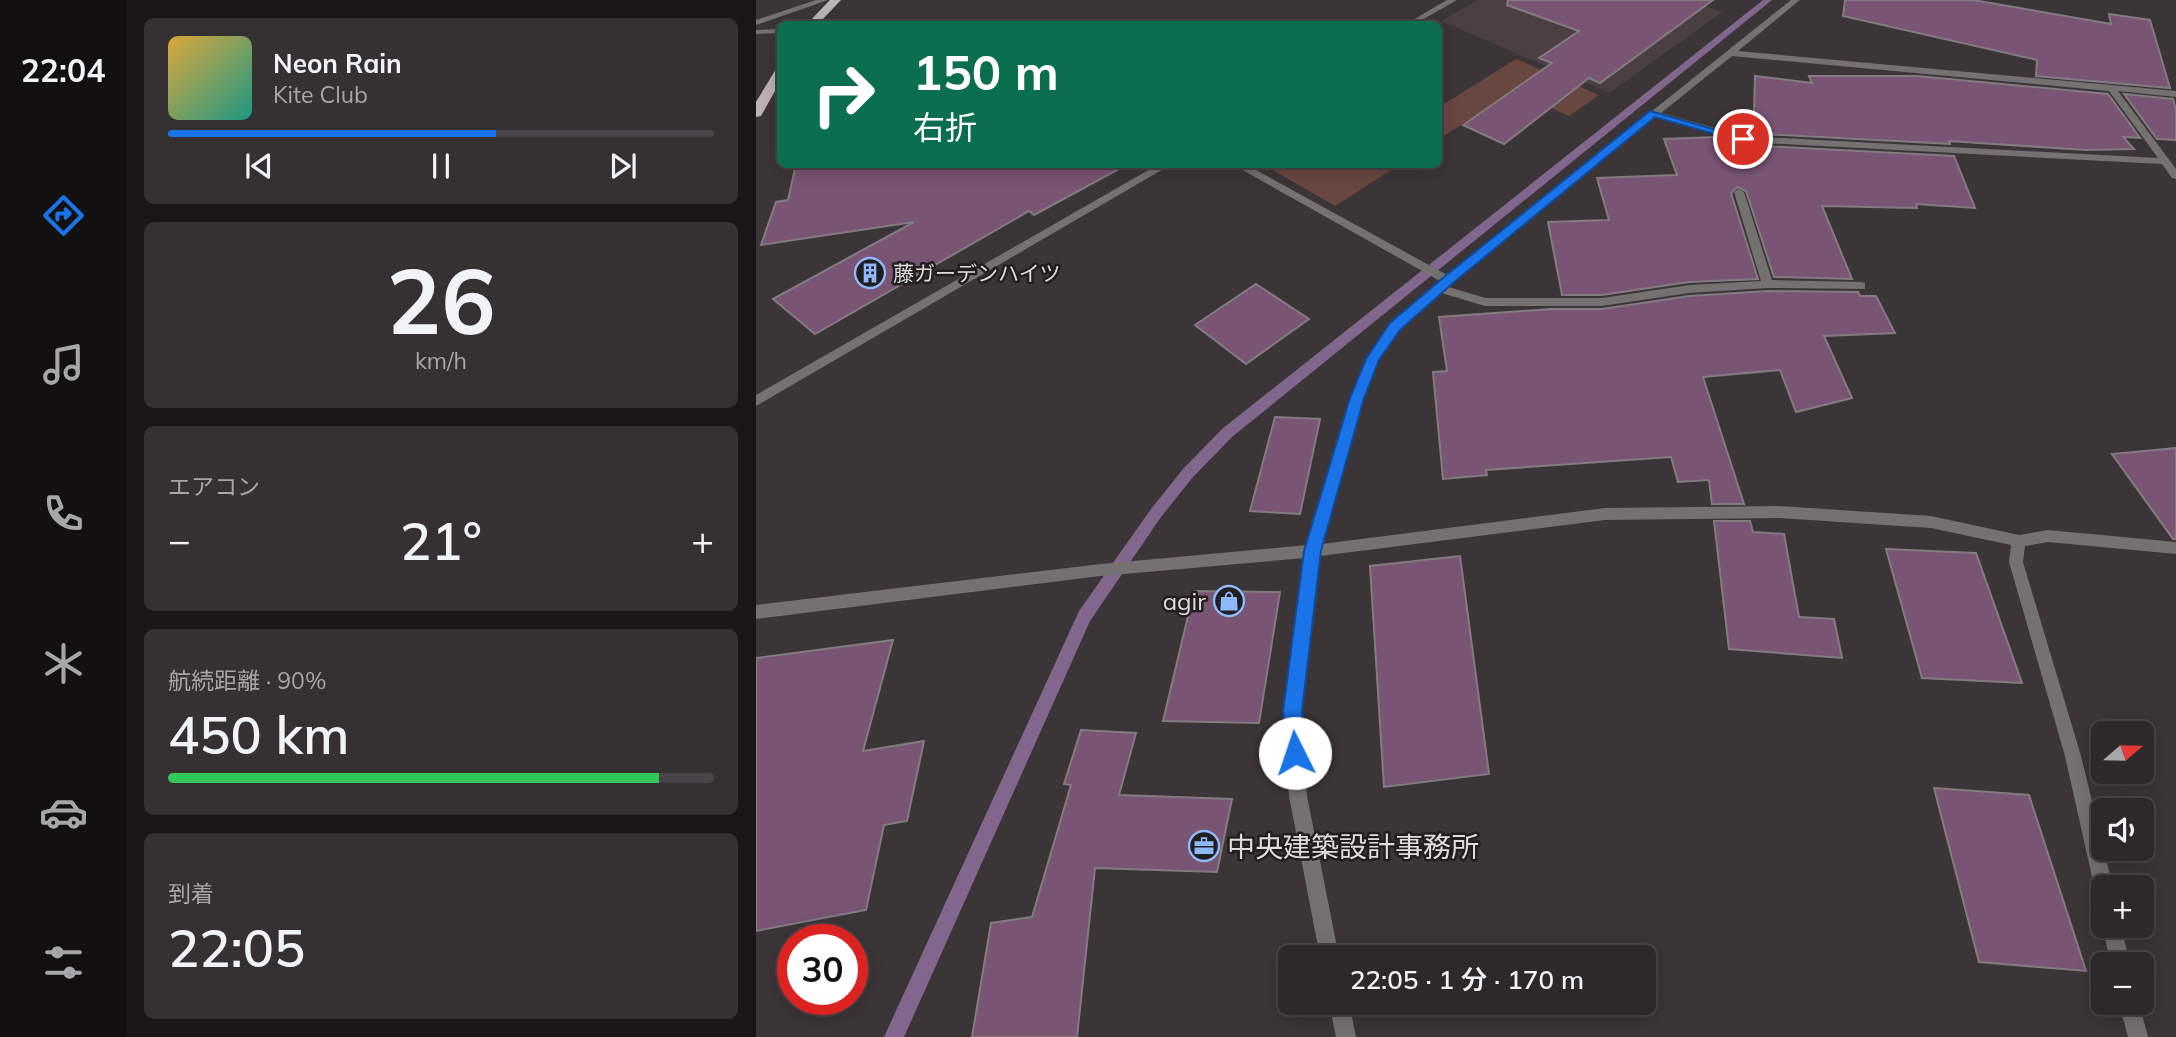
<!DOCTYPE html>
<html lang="ja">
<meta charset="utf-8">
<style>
:root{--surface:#2d282a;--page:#353032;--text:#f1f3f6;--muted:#a7a6a8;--line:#484447;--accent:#1a73e8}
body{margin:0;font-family:Mulish,"Noto Sans JP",sans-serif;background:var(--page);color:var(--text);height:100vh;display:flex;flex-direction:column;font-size:26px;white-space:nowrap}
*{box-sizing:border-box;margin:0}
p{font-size:23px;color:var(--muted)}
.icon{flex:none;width:38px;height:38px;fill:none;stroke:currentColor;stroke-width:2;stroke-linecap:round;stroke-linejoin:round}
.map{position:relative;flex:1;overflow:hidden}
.details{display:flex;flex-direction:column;gap:18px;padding:18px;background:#191617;width:630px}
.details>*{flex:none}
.top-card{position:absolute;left:21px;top:21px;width:665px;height:147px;border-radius:10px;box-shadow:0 4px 18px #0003,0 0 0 2px var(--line);background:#0b6e4f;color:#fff;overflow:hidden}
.needle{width:46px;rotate:70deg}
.controls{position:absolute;left:1335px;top:721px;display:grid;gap:14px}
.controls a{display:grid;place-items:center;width:63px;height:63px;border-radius:10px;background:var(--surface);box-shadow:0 4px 18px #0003,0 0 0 2px var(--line);font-size:35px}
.speed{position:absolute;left:21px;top:924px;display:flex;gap:14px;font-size:35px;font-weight:700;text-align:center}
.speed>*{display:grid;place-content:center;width:91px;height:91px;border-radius:50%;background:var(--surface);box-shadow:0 4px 18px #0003,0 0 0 2px var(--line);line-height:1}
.speed .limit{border:10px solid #d22;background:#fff;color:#111}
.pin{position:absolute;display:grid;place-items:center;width:60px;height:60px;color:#fff;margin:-30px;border:4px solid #fff;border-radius:50%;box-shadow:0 2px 7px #0007}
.me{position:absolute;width:77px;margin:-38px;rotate:356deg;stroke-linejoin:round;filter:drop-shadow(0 0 5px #0008)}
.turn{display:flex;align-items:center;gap:24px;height:147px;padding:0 21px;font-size:32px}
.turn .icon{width:91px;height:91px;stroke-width:2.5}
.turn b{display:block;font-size:49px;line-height:60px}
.big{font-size:52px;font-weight:600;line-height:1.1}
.details .widget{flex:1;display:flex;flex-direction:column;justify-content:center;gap:10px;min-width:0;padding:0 24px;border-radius:10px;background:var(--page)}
.details .dial{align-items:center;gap:0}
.dial b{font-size:91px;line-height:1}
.song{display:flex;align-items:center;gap:21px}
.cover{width:84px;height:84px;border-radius:10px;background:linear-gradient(135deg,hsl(40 70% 55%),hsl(170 70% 35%))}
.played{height:7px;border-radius:4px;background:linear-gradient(90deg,var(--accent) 60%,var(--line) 60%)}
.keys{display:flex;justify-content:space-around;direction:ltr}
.heat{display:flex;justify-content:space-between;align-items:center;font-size:38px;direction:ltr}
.charge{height:10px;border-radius:5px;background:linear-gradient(90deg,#34c759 90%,var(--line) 0)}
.trip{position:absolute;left:522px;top:945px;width:378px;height:70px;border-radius:10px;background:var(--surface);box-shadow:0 4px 18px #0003,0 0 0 2px var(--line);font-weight:600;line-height:70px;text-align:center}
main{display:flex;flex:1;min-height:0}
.dock{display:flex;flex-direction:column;width:126px;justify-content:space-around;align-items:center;background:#121011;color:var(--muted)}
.dock .icon{width:49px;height:49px}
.dock .selected{color:var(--accent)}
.dock b{font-size:32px;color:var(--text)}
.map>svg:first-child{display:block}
.built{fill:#4c3f44}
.green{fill:#694741}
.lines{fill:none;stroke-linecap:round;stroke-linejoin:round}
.stream{fill:#81668d;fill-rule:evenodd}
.building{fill:#7a5473;stroke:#827b80;stroke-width:2}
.service{fill:#747171;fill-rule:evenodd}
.minor{fill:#747171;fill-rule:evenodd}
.trunk{fill:#bcb4b4;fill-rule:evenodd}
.route{fill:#1a73e8;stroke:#114b97;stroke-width:2}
.labels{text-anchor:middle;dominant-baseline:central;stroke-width:5;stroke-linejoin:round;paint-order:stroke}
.far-poi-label{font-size:21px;fill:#dfdbdd;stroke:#211e1f;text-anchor:start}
.poi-label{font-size:24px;fill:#dfdbdd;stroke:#211e1f;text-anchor:end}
.near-poi-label{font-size:28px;fill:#dfdbdd;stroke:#211e1f;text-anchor:start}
</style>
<main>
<nav class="dock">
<b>22:04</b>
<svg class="icon selected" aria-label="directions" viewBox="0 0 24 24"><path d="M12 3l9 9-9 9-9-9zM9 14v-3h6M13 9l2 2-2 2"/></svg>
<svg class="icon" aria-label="music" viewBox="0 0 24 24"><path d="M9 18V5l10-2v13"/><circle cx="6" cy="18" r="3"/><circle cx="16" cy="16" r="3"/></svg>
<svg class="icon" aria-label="phone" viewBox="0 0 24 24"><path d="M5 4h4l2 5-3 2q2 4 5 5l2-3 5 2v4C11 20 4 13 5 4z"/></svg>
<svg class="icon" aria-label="climate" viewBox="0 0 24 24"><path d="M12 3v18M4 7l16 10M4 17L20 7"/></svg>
<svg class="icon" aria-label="car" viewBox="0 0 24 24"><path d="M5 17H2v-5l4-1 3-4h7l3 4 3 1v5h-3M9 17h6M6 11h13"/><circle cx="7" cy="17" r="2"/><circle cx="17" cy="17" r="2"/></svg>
<svg class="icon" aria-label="filters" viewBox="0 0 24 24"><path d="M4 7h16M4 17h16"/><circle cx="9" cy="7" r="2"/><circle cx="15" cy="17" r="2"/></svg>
</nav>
<section class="details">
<div class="widget">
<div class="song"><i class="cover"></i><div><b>Neon Rain</b><p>Kite Club</p></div></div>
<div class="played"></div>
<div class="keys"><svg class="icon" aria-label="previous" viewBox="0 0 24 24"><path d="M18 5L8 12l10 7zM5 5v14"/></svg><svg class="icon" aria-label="pause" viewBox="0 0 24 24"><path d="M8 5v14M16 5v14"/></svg><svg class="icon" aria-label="next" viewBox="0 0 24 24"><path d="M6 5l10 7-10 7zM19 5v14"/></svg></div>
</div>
<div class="widget dial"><b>26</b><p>km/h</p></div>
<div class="widget"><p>エアコン</p>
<div class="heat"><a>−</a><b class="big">21°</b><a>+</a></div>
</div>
<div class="widget"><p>航続距離 · 90%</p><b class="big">450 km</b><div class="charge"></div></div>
<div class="widget"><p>到着</p><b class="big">22:05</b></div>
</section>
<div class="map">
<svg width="1420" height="1037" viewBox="0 0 1420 1037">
<rect width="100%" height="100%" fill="#3c3538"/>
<path class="built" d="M722 0H933L966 12 853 93 685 21Z"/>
<g class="green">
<path d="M760 59 843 95 813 116 757 91 683 139V107Z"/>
<path d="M512 165V164L643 165 579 206 510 166Z"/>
</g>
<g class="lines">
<path class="stream" d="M1007 0H1016L476 437 437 477 405 517 334 621 148 1037H128L323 611 395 509 427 469 466 429Z"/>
</g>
<g class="building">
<path d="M752 0H957L844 83 833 78 748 144 707 125 796 63 783 58 823 31 751 5Z"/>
<path d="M1089 0H1217L1355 24 1353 14 1394 20 1414 88 1280 76 1281 60 1087 16Z"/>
<path d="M999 76 1056 83 1053 76H1161L1352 94 1384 138 1367 137 1378 149 1329 150 1193 141 1194 144 988 133 987 111 998 112Z"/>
<path d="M1368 94 1417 99 1420 110V140L1401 139Z"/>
<path d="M960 137 987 145 1198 156 1219 208 1160 204 1161 208 1066 206 1096 279 1018 277 990 191 982 187 975 193 1002 279 933 282 846 295H806L792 222 853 220 841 178 921 175 908 139Z"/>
<path d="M40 164H372L278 215 273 211 59 334 17 299 158 222 5 245 20 202 32 200Z"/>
<path d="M500 284 553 319 490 364 439 325Z"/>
<path d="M1012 291 1102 292 1104 296H1120L1139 333 1068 336 1096 398 1040 412 1024 370 947 377 988 504H956L953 480 922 482 915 457 730 470 731 475 687 479 677 372 691 371 683 317 795 309H846L933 296Z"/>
<path d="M519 417 564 419 544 514 494 511Z"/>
<path d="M1420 448V539H1417L1356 454Z"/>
<path d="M958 521H994L997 532 1028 534 1043 617 1078 619 1086 658 973 649Z"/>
<path d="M1130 549 1220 553 1266 683 1166 678Z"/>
<path d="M704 556 733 774 628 787 614 566Z"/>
<path d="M438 591 524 592 503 723 407 721Z"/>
<path d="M137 640 107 751 168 741 151 821 128 825 110 910 0 931V658Z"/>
<path d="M325 730 380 733 363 795 476 799 461 872 339 868 321 1037H216L235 923 276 917 315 785 308 784Z"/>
<path d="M1178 788 1273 795 1330 971 1223 962Z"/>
</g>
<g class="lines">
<path class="service" d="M983 189 988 192 1016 280 1105 282 1109 283V289L1012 288 933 293 846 306H729L679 291 677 288 683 284 729 298H846L933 285 1005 281 978 192Z"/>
<g class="minor">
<path d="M60 0H72L0 25V20Z"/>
<path d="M691 0H701L659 24H650Z"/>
<path d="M1035 0H1044L982 51 1420 91V97L1362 91 1420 169V179L1416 178 1406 164 987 142 900 117 696 283 643 330 623 360 607 398 566 544 849 508 1023 506 1175 516 1263 535 1292 530 1420 542V554L1292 542 1269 546 1267 562 1325 756 1357 887H1348V899L1342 896 1339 890 1309 756 1253 562 1255 545 1175 528 1023 518 849 520 564 556 544 711 551 796 583 957H564L533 796 528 711 549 558 345 576 0 619V605L345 564 551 545 595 398 611 359 635 324 684 281 476 164H489L691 275ZM976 56 1353 91 1402 158 987 136 905 113Z"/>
<path d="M24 29V33L0 34V30Z"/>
<path d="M403 164H416L0 406V395Z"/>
<path d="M1348 924V926H1365L1374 964H1354L1347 926Z"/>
<path d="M573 1003H593L600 1037H580Z"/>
<path d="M1363 1003H1383L1392 1037H1372Z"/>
</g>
<g class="trunk">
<path d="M74 0H85L62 24H51Z"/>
<path d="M20 69H24V82L5 116 0 117V102Z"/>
</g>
</g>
<path class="route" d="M894 111 992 139 987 142 899 117 697 283 644 330 623 360 608 398 565 551 546 711 549 753 546 760 539 763 532 760 527 711 548 551 594 398 610 359 634 323 688 277Z"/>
<defs>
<g id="building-ring" transform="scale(1.575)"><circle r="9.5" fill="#211e1f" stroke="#8eb9fc" stroke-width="1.5"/><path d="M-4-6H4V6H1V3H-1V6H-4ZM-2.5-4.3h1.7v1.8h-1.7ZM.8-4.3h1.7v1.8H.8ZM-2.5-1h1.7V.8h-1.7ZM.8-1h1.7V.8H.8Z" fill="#8eb9fc"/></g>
<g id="shop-ring" transform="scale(1.575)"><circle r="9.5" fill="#211e1f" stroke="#8eb9fc" stroke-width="1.5"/><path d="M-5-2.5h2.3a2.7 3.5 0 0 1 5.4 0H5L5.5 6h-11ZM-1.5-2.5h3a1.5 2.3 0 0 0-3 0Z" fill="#8eb9fc"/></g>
<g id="office-ring" transform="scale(1.575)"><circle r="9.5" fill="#211e1f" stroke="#8eb9fc" stroke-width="1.5"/><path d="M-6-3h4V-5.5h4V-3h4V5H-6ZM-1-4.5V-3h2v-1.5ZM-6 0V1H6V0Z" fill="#8eb9fc"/></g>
</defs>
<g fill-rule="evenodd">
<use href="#building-ring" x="114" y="273"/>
<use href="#shop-ring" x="473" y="601"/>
<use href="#office-ring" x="448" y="846"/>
</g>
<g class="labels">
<g class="far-poi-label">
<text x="137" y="273">藤ガーデンハイツ</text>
</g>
<g class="poi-label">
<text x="450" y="601">agir</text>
</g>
<g class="near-poi-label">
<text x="471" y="846">中央建築設計事務所</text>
</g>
</g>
</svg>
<div class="controls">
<a><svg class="needle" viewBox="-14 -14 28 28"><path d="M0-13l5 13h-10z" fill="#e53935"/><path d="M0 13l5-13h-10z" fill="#a7a6a8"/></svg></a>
<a><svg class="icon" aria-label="sound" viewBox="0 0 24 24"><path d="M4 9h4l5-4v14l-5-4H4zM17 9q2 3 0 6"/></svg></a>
<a>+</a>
<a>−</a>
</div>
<div class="speed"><div class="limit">30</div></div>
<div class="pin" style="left:987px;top:139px;background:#d93025"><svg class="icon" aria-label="arrive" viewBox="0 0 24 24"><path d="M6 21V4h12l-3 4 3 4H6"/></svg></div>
<svg class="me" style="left:539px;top:753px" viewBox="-20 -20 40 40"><circle r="19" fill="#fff"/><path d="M0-13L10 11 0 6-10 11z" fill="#1a73e8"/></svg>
<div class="trip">22:05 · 1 分 · 170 m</div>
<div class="top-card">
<div class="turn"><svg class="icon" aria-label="right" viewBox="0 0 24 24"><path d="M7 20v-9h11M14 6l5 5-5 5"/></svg><div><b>150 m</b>右折</div></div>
</div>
</div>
</main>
